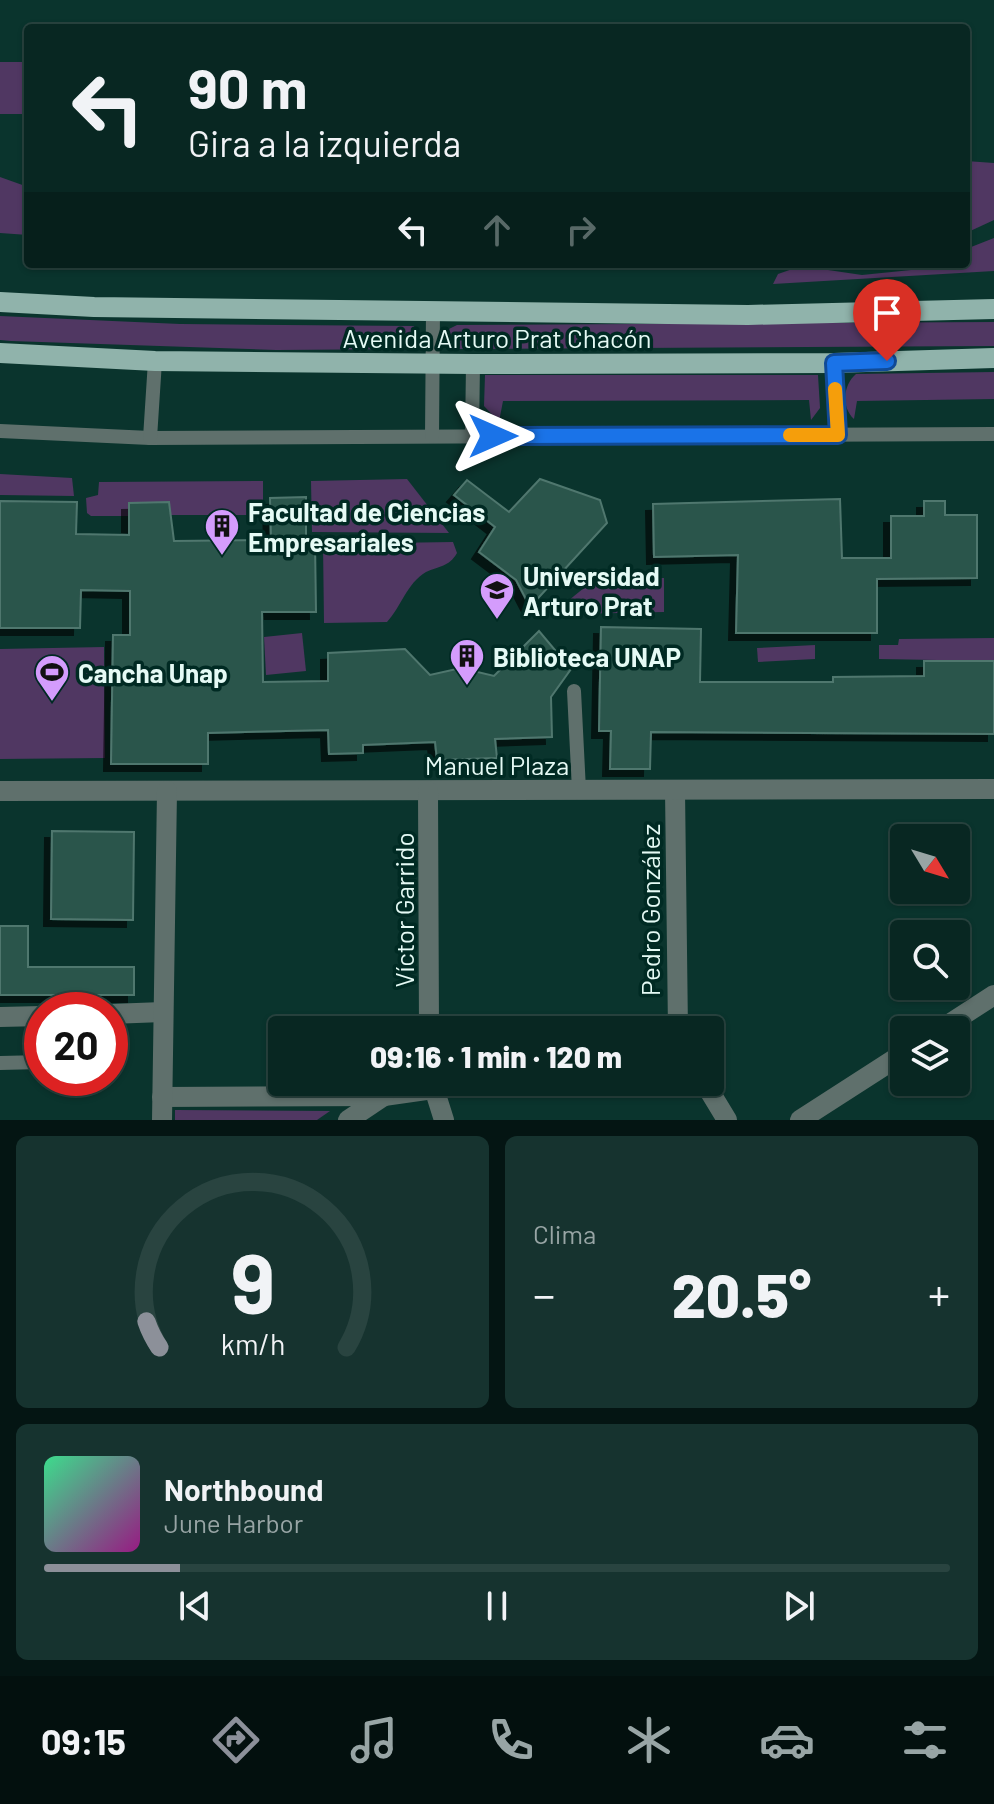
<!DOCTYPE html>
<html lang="es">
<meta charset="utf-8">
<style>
:root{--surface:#082722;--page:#16332f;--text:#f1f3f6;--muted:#98a5a5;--line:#294440;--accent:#8c9099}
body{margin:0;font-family:Barlow,sans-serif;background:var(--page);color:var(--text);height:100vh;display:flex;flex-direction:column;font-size:30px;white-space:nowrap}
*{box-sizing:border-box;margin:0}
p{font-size:26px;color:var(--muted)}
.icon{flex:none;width:44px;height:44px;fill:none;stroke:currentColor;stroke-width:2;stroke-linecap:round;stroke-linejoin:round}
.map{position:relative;height:1120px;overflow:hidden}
.panel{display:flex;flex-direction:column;gap:16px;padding:16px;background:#041513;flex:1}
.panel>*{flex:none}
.hud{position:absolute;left:24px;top:24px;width:946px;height:244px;border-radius:8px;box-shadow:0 2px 6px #0004,0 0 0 2px var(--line);background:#082722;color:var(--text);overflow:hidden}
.needle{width:52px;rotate:128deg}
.controls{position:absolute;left:890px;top:824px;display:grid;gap:16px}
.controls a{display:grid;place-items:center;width:80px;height:80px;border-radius:8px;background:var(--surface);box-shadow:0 2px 6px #0004,0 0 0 2px var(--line);font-size:40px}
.speed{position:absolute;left:24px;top:992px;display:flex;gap:16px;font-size:40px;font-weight:700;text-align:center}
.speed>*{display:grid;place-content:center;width:104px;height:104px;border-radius:50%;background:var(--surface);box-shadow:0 2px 6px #0004,0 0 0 2px var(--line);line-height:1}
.speed .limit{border:12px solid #d22;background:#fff;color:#111}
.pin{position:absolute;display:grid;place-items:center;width:68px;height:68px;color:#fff;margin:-82px -34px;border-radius:50% 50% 50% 0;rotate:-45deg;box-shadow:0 0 8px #0007}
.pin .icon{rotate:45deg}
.me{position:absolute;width:88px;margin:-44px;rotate:90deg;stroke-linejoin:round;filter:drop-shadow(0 0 6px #0008)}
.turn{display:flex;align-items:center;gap:28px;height:168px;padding:0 32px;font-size:36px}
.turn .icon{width:104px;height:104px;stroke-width:2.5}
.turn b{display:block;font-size:56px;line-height:68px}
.lanes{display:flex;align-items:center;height:76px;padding:0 32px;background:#0003;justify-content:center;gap:40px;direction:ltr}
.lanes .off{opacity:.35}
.big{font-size:60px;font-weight:800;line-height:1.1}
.panel .widget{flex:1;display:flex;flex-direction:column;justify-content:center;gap:12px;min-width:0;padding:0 28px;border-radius:12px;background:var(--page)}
.panel .dial{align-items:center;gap:0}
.dial svg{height:208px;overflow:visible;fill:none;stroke:var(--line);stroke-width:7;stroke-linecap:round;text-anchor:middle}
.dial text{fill:var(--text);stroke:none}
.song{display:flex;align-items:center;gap:24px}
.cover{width:96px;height:96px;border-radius:12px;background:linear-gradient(135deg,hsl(150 70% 55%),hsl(310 70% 35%))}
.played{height:8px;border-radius:4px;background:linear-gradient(90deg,var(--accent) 15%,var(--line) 15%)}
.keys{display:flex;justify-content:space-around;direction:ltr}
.heat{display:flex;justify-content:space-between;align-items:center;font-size:44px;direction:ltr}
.panel .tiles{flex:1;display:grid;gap:16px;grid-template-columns:1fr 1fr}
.widget:last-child{grid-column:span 2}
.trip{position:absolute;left:268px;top:1016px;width:456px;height:80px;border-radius:8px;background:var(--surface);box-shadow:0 2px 6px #0004,0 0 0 2px var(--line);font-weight:800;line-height:80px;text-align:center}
.dock{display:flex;height:128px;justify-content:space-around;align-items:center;background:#03100e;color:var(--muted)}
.dock .icon{width:56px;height:56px}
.dock .on{color:var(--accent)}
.dock b{font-size:36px;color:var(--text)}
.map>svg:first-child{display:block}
.green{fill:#503762}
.building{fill:#2c544c;stroke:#4f776e;stroke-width:2;filter:url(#shadow)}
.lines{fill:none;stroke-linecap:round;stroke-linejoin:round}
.service{stroke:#5f706c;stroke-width:14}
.minor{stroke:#5f706c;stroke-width:20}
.tertiary{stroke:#5f706c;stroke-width:20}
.primary{stroke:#90b3ab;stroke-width:20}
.route-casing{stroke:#114b97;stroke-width:20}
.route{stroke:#1a73e8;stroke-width:14}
.slow{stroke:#f59e0b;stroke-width:14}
.labels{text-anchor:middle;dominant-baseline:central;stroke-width:7;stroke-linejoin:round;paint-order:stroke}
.street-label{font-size:26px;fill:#e5faf5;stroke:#002a23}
.poi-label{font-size:26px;font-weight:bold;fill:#e5faf5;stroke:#002a23;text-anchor:start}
</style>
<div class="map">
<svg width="994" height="1120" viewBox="0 0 994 1120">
<defs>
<filter id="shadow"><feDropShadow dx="-7" dy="7" stdDeviation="0" flood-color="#0009"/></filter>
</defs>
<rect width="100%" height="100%" fill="#0a342d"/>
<g class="green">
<rect x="0" y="62" width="28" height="52"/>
<path d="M966 161 994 163V220L966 233Z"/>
<path d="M0 177 28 187V235L0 233Z"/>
<path d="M994 238V271L773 284 778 274 801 266 862 275 911 270 928 264H966V249Z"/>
<path d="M0 316 180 324 414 326 417 334 414 349 276 350 11 341 0 340Z"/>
<path d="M994 322V346L453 349 444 342 447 330 457 325Z"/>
<path d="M994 372V399L857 401 854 419C841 407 843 385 856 374Z"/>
<path d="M485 375H818L820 408 811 420 809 400 503 401 499 422 484 406Z"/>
<path d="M0 474 72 478 74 496 0 495Z"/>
<path d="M407 479 449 533 312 532 311 481Z"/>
<path d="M263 481V515H169L168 502 130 503 129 516H91L87 513 86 498 98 495 99 482Z"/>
<path d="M453 542 457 553C449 567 439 566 426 572 407 583 401 607 387 622L324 623 323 544Z"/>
<path d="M664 578V612L573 614 563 605 595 579Z"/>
<path d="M302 633 306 671 266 675 264 637Z"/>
<path d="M994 638V661L879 659V645H898L899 639Z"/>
<path d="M815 645V659L758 662 757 648Z"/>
<path d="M104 647 105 758 0 759V649Z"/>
<path d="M175 1110 330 1111 317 1120H175Z"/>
</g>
<g class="building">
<path d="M540 479 600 500 607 523 530 607 516 580 479 552 495 527 454 495 467 480 509 512Z"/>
<path d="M306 497V541H315L316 612H262L263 682 328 681V653L405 649 430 675 461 668 494 676 539 631 571 669 551 697 552 737 495 739 497 758 437 760 435 742 363 745V753L329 754 328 730 208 733V764H111L113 635H130V591L81 590 80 628H0V501L77 502 76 534 129 535V503L169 502 174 541 271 540 270 498Z"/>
<path d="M840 499 842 558H891V516H924V501H945V515H977V578L877 579V633H736L738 555 654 557 653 504Z"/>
<path d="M601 627 701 629 700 682H833V677L924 676V661H994V734L651 732 650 769H610L611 731H599Z"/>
<path d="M52 831 134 832 133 920 51 919Z"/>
<path d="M0 926H28V967H134V995H0Z"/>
</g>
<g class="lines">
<g class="service">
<path d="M834 363 838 435"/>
<path d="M0 431 150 438 994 434"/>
<path d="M432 436 433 310"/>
<path d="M472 436 473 364"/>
<path d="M150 438 155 361"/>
<path d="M574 691 579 790"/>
<path d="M0 1063 42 1062"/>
</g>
<g class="minor">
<path d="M675 790 678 1030"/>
<path d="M0 791 994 789"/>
<path d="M428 791 429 1030"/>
<path d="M110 1014 163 1012"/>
<path d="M0 1017 42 1016"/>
<path d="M432 1082 444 1120"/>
<path d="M704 1082 727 1120"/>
<path d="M162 1097 384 1096 433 1089"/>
<path d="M162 1120 167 791"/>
<path d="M348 1120 384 1096"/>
</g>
<g class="tertiary">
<path d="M940 1030 994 995"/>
<path d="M800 1120 904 1053"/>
</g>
<g class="primary">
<path d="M0 302 94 307 748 315 994 309"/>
<path d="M0 353 155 361 473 364 834 363 994 358"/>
</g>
</g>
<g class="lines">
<g class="route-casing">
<path id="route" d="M493 436 838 435 834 363 887 361"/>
</g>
<use href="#route" class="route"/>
<path class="slow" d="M790 435H838L835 389"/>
</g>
<defs>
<g id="building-pin" transform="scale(1.8)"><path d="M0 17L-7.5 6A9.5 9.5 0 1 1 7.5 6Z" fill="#d49cfc" stroke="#002a23"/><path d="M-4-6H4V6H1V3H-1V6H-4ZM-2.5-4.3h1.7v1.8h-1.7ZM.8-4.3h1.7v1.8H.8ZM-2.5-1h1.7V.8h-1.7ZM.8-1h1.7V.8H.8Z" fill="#111"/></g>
<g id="university-pin" transform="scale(1.8)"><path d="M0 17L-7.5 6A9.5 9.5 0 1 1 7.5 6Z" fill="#d49cfc" stroke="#002a23"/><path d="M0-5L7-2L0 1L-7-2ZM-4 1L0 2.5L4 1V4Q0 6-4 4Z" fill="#111"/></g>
<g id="stadium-pin" transform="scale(1.8)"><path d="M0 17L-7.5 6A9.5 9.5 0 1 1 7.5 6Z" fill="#d49cfc" stroke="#002a23"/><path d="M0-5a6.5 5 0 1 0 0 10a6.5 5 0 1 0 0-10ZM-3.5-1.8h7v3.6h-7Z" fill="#111"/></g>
</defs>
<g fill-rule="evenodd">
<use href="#building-pin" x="222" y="526"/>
<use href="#university-pin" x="497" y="590"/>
<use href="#building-pin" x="467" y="656"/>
<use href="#stadium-pin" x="52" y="672"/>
</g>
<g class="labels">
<g class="street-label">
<text x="497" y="337">Avenida Arturo Prat Chacón</text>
<text x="497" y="764">Manuel Plaza</text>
<text transform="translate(403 910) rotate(-90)">Víctor Garrido</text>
<text transform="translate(649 910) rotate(-90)">Pedro González</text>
</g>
<g class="poi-label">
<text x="248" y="511">Facultad de Ciencias<tspan x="248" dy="30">Empresariales</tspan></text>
<text x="523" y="575">Universidad<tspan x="523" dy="30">Arturo Prat</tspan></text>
<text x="493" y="656">Biblioteca UNAP</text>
<text x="78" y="672">Cancha Unap</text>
</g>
</g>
</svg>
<div class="controls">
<a><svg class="needle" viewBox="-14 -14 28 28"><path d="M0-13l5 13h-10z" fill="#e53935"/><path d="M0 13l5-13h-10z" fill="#98a5a5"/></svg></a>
<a><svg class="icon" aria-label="search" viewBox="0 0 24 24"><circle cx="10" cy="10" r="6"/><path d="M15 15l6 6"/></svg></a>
<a><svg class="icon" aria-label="layers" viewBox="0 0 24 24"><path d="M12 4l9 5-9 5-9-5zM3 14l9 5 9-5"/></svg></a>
</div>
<div class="speed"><div class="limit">20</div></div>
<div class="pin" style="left:887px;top:361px;background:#d93025"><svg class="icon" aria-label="arrive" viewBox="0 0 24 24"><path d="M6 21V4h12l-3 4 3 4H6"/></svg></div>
<svg class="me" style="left:493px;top:436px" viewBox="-20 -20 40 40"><path d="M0-17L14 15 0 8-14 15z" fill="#1a73e8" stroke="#fff" stroke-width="4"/></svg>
<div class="trip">09:16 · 1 min · 120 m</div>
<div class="hud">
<div class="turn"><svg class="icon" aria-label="left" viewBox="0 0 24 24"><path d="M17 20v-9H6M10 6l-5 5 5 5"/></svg><div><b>90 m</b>Gira a la izquierda</div></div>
<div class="lanes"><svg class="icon" aria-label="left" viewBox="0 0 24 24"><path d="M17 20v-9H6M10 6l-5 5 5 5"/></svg><svg class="icon off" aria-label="ahead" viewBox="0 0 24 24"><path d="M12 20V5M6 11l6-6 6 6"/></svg><svg class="icon off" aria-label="right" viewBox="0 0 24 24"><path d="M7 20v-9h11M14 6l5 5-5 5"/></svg></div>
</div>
</div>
<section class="panel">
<div class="tiles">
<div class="widget dial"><svg viewBox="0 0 100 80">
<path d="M14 69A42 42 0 1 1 86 69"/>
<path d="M14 69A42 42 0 0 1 9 59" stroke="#8c9099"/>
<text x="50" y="56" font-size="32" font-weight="700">9</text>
<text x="50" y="72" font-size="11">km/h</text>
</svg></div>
<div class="widget"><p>Clima</p>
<div class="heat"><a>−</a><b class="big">20.5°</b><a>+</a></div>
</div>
<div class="widget">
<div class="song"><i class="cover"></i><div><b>Northbound</b><p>June Harbor</p></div></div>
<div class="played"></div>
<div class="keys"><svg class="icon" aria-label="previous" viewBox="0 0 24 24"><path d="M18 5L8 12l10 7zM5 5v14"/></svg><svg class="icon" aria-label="pause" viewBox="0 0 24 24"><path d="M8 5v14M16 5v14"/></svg><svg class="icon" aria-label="next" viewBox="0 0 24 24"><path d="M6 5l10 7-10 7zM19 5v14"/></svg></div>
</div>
</div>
</section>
<nav class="dock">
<b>09:15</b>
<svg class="icon on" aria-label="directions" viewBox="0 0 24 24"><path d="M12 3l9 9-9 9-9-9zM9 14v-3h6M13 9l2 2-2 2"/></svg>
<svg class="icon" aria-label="music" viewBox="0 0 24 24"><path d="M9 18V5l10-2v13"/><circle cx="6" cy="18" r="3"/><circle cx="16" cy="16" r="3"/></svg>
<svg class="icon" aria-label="phone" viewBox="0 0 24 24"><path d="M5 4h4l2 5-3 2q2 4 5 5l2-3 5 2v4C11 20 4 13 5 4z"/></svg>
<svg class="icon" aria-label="climate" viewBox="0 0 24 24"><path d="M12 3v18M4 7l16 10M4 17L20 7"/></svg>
<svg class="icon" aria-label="car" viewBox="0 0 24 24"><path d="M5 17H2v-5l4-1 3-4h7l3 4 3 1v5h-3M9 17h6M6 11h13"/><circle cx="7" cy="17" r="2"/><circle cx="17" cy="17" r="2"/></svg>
<svg class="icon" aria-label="filters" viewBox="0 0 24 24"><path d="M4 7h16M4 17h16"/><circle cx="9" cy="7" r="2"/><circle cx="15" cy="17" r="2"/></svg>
</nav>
